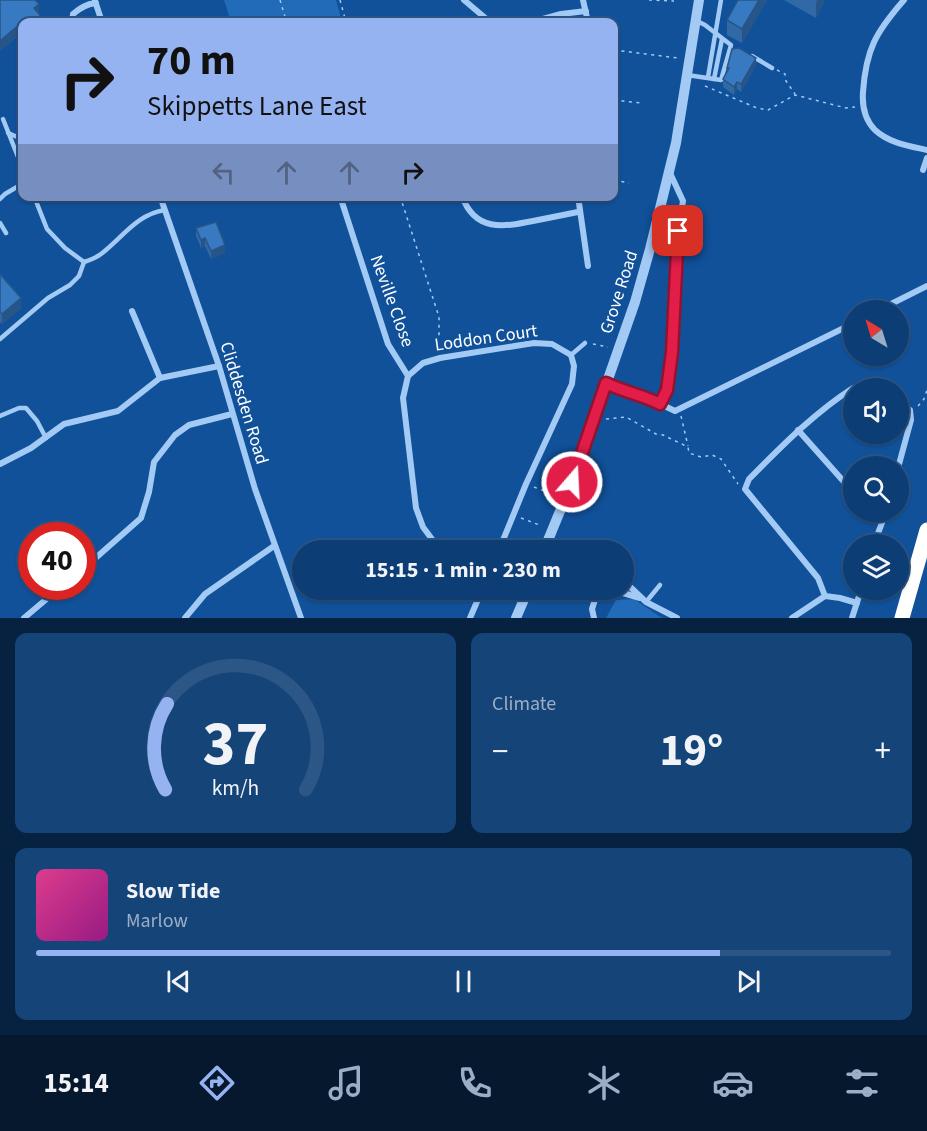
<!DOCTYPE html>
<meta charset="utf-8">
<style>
:root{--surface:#0c3d74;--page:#154479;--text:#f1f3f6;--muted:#9aaec5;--line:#2c5686;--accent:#95b2f1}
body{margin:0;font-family:"Source Sans 3",sans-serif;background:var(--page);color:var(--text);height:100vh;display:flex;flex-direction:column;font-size:22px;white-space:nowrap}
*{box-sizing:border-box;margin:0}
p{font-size:20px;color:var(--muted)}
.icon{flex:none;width:33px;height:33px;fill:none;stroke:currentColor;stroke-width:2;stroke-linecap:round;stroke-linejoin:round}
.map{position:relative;height:618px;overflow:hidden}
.side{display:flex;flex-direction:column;gap:15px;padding:15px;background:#072240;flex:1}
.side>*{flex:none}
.guide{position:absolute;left:18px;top:18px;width:600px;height:183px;border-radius:12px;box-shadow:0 2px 4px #0004,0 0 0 2px var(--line);background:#95b2f1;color:#111;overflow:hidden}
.needle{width:39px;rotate:322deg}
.tools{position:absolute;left:843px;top:300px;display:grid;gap:12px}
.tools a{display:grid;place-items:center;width:66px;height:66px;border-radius:50%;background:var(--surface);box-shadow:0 2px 4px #0004,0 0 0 2px var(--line);font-size:30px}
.speed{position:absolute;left:18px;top:522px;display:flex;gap:12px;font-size:30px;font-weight:700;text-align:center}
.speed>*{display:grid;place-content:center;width:78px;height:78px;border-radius:50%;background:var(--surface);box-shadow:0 2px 4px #0004,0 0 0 2px var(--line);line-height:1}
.speed .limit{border:9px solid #d22;background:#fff;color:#111}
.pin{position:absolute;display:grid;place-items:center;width:51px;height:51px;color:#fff;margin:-26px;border-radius:12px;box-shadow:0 3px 9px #0006}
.me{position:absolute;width:66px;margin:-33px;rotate:19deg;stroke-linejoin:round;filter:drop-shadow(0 0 4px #0008)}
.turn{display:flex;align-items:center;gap:21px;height:126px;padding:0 30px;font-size:27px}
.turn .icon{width:78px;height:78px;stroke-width:2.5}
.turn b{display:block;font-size:42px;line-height:51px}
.lanes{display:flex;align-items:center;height:57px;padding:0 30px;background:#0003;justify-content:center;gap:30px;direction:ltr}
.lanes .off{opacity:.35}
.big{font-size:45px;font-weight:700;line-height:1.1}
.side .widget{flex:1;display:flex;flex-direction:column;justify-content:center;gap:9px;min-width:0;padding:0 21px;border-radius:12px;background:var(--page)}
.side .dial{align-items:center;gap:0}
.dial svg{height:156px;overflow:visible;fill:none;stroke:var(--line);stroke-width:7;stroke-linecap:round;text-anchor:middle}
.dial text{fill:var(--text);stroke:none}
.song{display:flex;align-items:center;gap:18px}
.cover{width:72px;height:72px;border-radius:9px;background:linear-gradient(135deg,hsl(330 70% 55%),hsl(310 70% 35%))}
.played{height:6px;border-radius:3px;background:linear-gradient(90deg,var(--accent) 80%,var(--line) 80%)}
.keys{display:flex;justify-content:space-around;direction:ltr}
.heat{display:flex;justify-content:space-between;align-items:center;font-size:33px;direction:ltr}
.side .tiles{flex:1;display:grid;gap:15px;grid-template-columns:1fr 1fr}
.widget:last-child{grid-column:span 2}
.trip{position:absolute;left:292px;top:540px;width:342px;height:60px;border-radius:30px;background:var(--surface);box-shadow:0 2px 4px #0004,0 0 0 2px var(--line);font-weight:700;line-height:60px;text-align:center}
.tabs{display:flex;height:96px;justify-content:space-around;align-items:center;background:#05182e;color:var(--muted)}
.tabs .icon{width:42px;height:42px}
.tabs .active{color:var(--accent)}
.tabs b{font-size:27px;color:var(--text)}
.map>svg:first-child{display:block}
.green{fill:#226bb8}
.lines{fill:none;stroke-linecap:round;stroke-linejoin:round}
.path{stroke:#a2caf5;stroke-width:1.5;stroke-dasharray:3 4.5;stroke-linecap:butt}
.service{stroke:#a2caf5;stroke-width:4.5}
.minor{stroke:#a2caf5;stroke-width:6}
.tertiary{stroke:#a2caf5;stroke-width:10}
.motorway{stroke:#fff;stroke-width:15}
.wall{fill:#3069a6}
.shaded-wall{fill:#275587}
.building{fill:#387ac1;stroke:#275587;stroke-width:1.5}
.route-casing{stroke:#92132f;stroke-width:15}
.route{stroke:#e11d48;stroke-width:10}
.labels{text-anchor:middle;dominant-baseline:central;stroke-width:6;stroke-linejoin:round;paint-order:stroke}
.street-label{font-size:18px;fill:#fff;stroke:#10519a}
</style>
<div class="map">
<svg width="927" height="618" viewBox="0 0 927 618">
<rect width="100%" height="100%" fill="#10519a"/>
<g class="green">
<path d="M224 0H336L342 22H231Z"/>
<path d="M634 599 662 618H606L616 600Z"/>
</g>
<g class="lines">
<g class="path">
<path d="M280 0 286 20"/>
<path d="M340 0 346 22"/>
<path d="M649 0 674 1"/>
<path d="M614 50 678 58"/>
<path d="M777 70 785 74 786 81 795 94"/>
<path d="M705 86 757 108 768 110 795 95 846 108 855 107"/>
<path d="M614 100 641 103"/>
<path d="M614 180 629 183"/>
<path d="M400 196 439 317V350"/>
<path d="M593 344 608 347"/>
<path d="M918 406 924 399 927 390"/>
<path d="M681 416 688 446"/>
<path d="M606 419 626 417 656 434 663 435 688 447 689 453 701 457 712 455 721 459 738 484"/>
<path d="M534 487 554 495"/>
<path d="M521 518 542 526"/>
</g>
<g class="service">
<path d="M752 56 772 68"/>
<path d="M687 75 721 80 731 45 705 25 697 21"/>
<path d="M708 77 721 0"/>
<path d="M714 79 722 39"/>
<path d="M3 119 22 167"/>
<path d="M8 133 22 139"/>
<path d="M34 196 47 229 65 248 84 262"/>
<path d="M0 199 5 194 22 184"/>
<path d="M0 223 6 233"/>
<path d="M0 339 48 298 70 285 79 276 84 262C90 260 96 258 101 254 122 238 137 214 165 210"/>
<path d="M571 355 585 343"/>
<path d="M0 416 19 408H26L37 421 46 438"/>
<path d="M646 602 660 585"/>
</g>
<g class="minor">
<path d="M464 0 490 22"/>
<path d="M583 0 588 22"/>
<path d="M904 0C876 32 866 49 863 92 862 106 864 119 875 130 889 143 909 146 927 150"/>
<path d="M95 1 102 22"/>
<path d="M72 22 73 14C80 8 86 4 96 3"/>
<path d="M532 22 561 14 586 11"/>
<path d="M923 170 927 158"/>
<path d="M160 196 219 366 255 489 301 618"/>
<path d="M340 196 388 344 408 376"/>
<path d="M462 196C475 232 503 227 533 221 548 218 563 215 578 212"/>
<path d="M578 196 588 266"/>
<path d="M879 310 927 286"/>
<path d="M132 311 160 378"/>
<path d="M606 383 617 388 646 397 675 411 854 323"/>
<path d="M660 404 667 390 672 352 678 231 683 201 670 173"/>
<path d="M898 404 910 410 911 420 898 468"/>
<path d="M798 430 845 483 854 487"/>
<path d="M0 464 31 448 64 424 118 411 160 378 219 366"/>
<path d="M874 544 886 512"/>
<path d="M546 546 554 550"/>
<path d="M440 550 423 527 416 508 403 398 408 376 423 363 440 358 534 343 552 344 571 355 574 366 572 384 526 484 499 550"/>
<path d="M82 570 141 518 149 492 154 462 175 435 189 425 232 414"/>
<path d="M624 581 646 602 677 618"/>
<path d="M613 590 640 598"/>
<path d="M825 596 818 578 745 489 749 479C782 446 814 413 853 388H855"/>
<path d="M24 618 62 586"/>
<path d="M185 618 205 594 274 546"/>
<path d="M470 618 482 590"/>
<path d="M594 618 592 609 598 590"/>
<path d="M792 618 825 596 840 598 857 603"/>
<path d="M852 618 861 590"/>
</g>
<g class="tertiary">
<path d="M544 550 572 482 635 302 650 249 676 143 699 0"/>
<path d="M516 618 528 590"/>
</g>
<path class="motorway" d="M902 618 927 530"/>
</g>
<g class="wall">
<path d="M0 0 39 13 40 22H22V37L20 34 0 51Z"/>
<path d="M738 0H767L742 43 727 35V20Z"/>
<path d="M784 0H824V2L816 18Z"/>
<path d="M756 65 741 92 737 89 734 95 723 87V79L727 71V68Z"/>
<path d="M196 228 225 253 211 259 205 246 201 248 196 236Z"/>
<path d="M0 274 21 308 2 324 0 322Z"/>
</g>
<g class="shaded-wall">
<path d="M759 0H767L742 43V29Z"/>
<path d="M817 0H824V2L816 18V3Z"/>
<path d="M39 4V14L34 8Z"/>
<path d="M40 15V22H36Z"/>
<path d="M20 24V34L0 51V41Z"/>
<path d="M756 58V65L741 92V84Z"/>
<path d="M737 82V89L734 95V87Z"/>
<path d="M205 238V246L201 248V240Z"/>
<path d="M225 245V253L211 259V251Z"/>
<path d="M21 298V308L2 324V314Z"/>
</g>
<g class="building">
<path d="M0 0H35L39 4 34 8 40 15 36 22H22V27L20 24 0 41Z"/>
<path d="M738 0H759L742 29 727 20Z"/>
<path d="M739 48 756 58 741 84 737 82 734 87 723 79 729 68H727L732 49Z"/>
<path d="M216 222 225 245 211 251 205 238 201 240 196 228Z"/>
<path d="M0 274 21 298 2 314 0 312Z"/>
</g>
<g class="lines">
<g class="route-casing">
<path id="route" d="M572 482 606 383C624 392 643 395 660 404L667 390 672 352 678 231"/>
</g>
<use href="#route" class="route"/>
</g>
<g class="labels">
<g class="street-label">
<text transform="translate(619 292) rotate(-72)">Grove Road</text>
<text transform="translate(392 301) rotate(70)">Neville Close</text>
<text transform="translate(486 338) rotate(-8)">Loddon Court</text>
<text transform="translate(244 403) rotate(73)">Cliddesden Road</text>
</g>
</g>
</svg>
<div class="tools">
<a><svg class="needle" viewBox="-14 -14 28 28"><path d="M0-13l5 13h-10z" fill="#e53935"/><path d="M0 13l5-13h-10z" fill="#9aaec5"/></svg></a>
<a><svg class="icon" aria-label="sound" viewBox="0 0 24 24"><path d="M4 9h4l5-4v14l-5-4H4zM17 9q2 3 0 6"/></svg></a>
<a><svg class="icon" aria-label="search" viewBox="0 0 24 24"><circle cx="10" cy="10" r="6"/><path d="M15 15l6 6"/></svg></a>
<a><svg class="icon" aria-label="layers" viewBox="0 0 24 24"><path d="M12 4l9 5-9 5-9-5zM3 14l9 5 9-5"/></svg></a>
</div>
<div class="speed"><div class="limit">40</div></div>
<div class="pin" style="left:678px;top:231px;background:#d93025"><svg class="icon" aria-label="arrive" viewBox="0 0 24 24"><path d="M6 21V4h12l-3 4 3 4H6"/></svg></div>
<svg class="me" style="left:572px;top:482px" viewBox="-20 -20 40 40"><circle r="17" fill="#e11d48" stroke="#fff" stroke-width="3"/><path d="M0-11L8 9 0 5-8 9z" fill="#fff"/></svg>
<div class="trip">15:15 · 1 min · 230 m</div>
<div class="guide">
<div class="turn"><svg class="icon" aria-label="right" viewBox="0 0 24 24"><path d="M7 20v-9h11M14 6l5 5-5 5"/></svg><div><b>70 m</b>Skippetts Lane East</div></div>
<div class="lanes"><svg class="icon off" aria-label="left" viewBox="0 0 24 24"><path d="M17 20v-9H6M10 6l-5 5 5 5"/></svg><svg class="icon off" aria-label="ahead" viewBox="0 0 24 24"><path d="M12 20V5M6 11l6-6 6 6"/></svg><svg class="icon off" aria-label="ahead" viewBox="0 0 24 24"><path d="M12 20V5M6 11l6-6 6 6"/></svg><svg class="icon" aria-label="right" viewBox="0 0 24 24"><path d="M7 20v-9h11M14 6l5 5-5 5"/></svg></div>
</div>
</div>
<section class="side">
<div class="tiles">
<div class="widget dial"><svg viewBox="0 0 100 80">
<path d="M14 69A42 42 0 1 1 86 69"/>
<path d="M14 69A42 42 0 0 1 15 25" stroke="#95b2f1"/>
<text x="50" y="56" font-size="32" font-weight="700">37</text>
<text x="50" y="72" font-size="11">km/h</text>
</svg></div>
<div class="widget"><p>Climate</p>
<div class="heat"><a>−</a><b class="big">19°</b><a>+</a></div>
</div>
<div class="widget">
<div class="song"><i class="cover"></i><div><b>Slow Tide</b><p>Marlow</p></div></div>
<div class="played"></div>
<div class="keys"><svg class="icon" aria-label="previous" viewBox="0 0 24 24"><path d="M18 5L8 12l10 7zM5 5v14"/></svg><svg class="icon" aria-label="pause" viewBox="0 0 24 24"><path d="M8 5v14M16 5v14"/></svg><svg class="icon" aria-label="next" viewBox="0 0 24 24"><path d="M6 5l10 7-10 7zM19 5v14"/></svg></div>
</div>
</div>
</section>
<nav class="tabs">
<b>15:14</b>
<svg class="icon active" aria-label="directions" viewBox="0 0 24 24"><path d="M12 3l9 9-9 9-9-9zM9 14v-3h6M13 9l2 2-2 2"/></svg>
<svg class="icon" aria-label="music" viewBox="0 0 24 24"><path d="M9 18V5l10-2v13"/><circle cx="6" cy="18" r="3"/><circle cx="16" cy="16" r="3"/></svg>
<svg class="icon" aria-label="phone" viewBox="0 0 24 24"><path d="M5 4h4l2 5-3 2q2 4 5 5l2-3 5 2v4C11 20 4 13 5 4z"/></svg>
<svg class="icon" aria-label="climate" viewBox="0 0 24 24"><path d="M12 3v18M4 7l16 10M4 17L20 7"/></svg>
<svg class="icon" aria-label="car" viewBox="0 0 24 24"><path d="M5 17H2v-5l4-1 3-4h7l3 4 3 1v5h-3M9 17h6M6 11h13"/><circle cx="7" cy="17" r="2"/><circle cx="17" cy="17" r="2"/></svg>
<svg class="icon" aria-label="filters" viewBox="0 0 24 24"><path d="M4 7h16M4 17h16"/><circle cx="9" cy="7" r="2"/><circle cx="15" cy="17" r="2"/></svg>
</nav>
